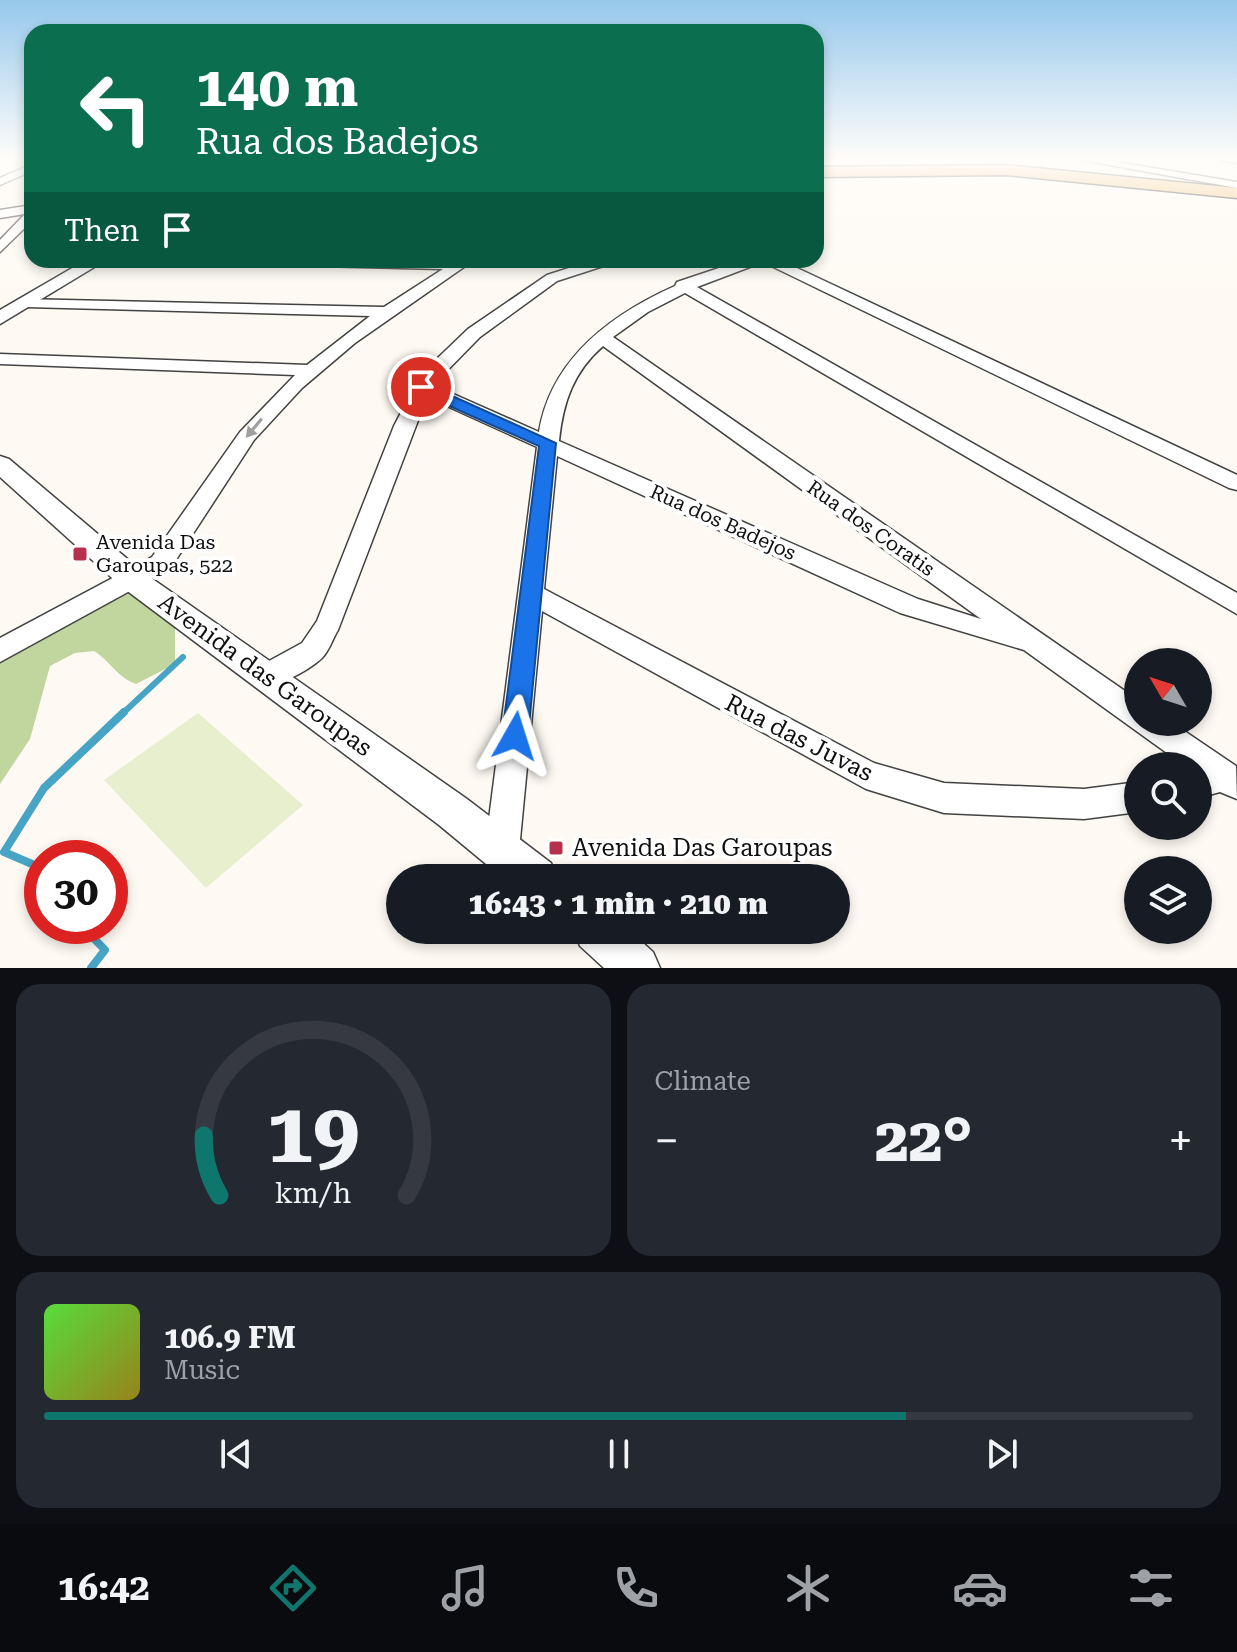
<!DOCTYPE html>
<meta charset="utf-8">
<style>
:root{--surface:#171b24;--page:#242831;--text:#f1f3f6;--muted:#9ea1a6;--line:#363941;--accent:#0f766e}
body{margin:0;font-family:"Roboto Serif",serif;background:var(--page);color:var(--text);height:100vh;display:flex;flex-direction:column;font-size:30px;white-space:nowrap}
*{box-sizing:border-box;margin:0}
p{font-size:26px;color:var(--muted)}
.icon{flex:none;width:44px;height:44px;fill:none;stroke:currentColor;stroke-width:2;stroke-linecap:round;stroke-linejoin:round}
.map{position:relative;height:968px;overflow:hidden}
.sheet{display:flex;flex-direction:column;gap:16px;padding:16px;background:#0d0f14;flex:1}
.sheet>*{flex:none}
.banner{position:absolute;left:24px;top:24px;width:800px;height:244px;border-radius:24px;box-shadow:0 4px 12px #0003;background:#0b6e4f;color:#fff;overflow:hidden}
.needle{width:52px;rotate:309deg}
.fabs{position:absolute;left:1124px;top:648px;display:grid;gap:16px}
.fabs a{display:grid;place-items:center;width:88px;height:88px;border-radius:50%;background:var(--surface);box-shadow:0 4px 12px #0003;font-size:40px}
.speed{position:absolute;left:24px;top:840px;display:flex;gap:16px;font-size:40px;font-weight:700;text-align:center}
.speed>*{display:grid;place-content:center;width:104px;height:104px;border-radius:50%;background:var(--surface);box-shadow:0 4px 12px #0003;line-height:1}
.speed .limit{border:12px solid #d22;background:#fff;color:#111}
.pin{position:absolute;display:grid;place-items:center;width:68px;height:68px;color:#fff;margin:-34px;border:4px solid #fff;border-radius:50%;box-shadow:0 2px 8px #0007}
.me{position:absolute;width:88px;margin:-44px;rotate:6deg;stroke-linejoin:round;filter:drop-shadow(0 0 6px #0008)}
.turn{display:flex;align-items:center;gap:28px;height:168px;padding:0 40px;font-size:36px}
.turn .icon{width:104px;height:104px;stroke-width:2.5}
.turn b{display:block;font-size:56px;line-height:68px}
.then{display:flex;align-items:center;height:76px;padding:0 40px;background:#0003;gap:16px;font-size:30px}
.big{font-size:60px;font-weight:800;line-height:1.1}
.sheet .widget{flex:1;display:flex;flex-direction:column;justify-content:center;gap:12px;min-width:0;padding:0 28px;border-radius:24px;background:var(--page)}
.sheet .dial{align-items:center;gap:0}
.dial svg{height:208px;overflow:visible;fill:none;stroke:var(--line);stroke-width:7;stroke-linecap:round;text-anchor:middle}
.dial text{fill:var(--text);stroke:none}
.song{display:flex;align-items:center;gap:24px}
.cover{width:96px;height:96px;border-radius:12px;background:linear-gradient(135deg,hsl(110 70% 55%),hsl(50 70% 35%))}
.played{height:8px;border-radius:4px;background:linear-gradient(90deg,var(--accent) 75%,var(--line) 75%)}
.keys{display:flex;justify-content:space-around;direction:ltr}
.heat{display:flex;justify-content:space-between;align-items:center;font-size:44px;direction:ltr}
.sheet .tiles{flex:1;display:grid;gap:16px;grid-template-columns:1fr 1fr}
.widget:last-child{grid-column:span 2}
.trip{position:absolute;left:386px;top:864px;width:464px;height:80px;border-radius:40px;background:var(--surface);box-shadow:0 4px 12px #0003;font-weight:800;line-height:80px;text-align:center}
.tab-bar{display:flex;height:128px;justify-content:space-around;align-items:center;background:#090b0e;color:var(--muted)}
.tab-bar .icon{width:56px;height:56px}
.tab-bar .selected{color:var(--accent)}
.tab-bar b{font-size:36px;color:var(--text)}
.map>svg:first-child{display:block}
.forest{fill:#c0d69e}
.pitch{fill:#e8efcf}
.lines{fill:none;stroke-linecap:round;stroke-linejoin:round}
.stream-far1{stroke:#47a4c4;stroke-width:6}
.stream{stroke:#47a4c4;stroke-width:8}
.minor-casing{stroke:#424242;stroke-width:3}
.tertiary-casing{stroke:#424242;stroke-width:3}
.primary-casing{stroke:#202020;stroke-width:3}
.minor{fill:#fff;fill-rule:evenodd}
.tertiary{fill:#fff;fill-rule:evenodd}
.primary{fill:#eebe72;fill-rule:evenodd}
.oneway{fill:#9f9f9f}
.route{fill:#1a73e8;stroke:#114b97;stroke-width:2}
.poi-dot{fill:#b6314b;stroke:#fff;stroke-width:3}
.labels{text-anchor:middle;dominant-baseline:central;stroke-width:8;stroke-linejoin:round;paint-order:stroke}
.street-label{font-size:20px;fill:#0f0f0f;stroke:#fff}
.poi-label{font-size:20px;fill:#0f0f0f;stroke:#fff;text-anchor:start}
.near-street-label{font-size:24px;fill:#0f0f0f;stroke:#fff}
.near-poi-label{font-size:24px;fill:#0f0f0f;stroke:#fff;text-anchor:start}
</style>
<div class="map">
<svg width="1237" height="968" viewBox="0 0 1237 968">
<rect width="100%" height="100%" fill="#fefaf3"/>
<path class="forest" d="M130 594 148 597 175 624V664L136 684C117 677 111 662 94 651L75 653 50 666 30 739 0 784V653L110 596Z"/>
<path class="pitch" d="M198 713 303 805 206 888 104 780Z"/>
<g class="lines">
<path class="stream-far1" d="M122 714 183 657"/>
<g class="stream">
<path d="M42 873 39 867 4 852 44 788 124 712"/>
<path d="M82 926 105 950 91 968"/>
</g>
<g class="minor-casing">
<g id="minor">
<path d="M1076 159H1099L1237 182V188Z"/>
<path d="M1222 159H1237V163L1223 161Z"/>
<path d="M32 164V171L0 185V178Z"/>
<path d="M32 205V221L0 252V240L25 214 0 218V210Z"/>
<path d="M224 260H474L355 343 302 388 254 440 170 569 0 662V638L152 557 240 432 295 375 0 364V354L307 365 370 316 26 307 20 305V299L384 307 443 269 231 264Z"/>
<path d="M594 260H622L557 281 480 337 433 385 539 432C551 359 610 315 675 286L677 282 743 260H780L1237 475V490L1229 488 763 262 697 287 1237 593V614L685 293 648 312 613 337 1138 700V722H1171L1236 766 1237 799 1220 792 1198 798V766H1185L1024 650 900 613 557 456 544 589 874 763 944 783 1084 789 1138 782V812L1084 819 944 813 866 789 542 611 519 850 514 862 502 867 490 862 485 850 537 447 427 397 338 630C333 638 329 651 322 658 308 671 276 689 258 683L254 675 258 667 302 643 317 621 394 426 421 374 468 329 547 275ZM603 346 981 619 918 599 559 441C563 403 573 372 603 346Z"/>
</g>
</g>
<g class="tertiary-casing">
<g id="tertiary">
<path d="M86 260H106L0 324V310Z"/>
<path d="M0 456 9 459 144 573 467 799 551 863 557 878H503L439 825 122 587 0 477Z"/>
<path d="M574 930H629L653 952 660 968H604L580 946Z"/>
</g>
</g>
<g class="primary-casing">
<path id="primary" d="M1005 165 1237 188V198L1005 175 816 177V167Z"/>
</g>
<use href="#minor" class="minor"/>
<use href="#tertiary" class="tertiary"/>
<use href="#primary" class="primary"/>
</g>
<defs><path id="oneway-solid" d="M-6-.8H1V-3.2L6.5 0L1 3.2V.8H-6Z" transform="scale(2)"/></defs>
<use class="oneway" href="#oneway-solid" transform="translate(254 428) rotate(130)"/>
<linearGradient id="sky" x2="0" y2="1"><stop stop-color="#96c8ec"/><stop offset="0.54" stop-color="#fffdfa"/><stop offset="1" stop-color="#fffdfa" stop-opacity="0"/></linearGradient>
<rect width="1237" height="294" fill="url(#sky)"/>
<path class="route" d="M416 384H426L556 443 528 736 524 744 515 747 506 744 502 736 539 446 416 391Z"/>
<g class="poi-dot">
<rect x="72" y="546" width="16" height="16" rx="4"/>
<rect x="548" y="840" width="16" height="16" rx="4"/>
</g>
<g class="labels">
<g class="street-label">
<text transform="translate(723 522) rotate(24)">Rua dos Badejos</text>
<text transform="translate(871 528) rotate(35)">Rua dos Coratis</text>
</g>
<g class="poi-label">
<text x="96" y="542">Avenida Das<tspan x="96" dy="23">Garoupas, 522</tspan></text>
</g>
<g class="near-street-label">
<text transform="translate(265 675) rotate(36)">Avenida das Garoupas</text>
<text transform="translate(799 738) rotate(27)">Rua das Juvas</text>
</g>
<g class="near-poi-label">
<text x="572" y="848">Avenida Das Garoupas</text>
</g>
</g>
</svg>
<div class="fabs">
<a><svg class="needle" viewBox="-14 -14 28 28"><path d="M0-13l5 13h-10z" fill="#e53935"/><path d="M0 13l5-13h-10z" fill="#9ea1a6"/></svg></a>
<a><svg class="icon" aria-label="search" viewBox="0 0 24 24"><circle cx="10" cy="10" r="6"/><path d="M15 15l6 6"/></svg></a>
<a><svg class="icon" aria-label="layers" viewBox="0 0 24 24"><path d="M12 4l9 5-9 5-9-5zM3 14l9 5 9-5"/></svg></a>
</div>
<div class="speed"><div class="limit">30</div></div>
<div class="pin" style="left:421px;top:387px;background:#d93025"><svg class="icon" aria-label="arrive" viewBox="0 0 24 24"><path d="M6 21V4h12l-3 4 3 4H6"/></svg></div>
<svg class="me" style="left:515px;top:736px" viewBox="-20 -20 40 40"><path d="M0-17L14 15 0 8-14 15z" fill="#1a73e8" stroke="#fff" stroke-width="4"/></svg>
<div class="trip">16:43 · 1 min · 210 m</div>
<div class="banner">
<div class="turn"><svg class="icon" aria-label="left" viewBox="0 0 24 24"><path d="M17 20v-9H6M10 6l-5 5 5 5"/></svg><div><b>140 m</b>Rua dos Badejos</div></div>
<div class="then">Then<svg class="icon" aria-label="arrive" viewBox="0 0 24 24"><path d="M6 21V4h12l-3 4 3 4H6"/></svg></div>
</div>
</div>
<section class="sheet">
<div class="tiles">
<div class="widget dial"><svg viewBox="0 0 100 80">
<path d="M14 69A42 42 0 1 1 86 69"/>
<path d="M14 69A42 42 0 0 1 8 46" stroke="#0f766e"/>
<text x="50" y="56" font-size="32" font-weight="700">19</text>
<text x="50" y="72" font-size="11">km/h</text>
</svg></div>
<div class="widget"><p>Climate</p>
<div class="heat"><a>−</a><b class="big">22°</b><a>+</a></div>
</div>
<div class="widget">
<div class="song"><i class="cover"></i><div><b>106.9 FM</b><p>Music</p></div></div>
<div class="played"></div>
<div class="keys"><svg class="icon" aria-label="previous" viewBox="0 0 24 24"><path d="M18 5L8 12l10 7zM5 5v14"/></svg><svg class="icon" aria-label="pause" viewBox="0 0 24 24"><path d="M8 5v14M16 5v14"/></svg><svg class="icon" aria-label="next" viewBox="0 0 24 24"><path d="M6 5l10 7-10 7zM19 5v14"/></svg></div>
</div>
</div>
</section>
<nav class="tab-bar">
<b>16:42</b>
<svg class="icon selected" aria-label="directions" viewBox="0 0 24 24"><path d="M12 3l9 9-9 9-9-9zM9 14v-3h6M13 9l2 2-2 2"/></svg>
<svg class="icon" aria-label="music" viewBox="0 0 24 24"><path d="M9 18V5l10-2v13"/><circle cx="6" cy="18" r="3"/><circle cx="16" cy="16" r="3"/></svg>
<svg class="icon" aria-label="phone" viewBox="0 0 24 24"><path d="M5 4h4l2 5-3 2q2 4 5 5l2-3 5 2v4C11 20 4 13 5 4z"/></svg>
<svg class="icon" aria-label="climate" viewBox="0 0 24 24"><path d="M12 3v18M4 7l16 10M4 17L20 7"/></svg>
<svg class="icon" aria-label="car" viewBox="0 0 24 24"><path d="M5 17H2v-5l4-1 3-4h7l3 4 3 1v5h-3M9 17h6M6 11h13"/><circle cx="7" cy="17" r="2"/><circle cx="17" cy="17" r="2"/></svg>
<svg class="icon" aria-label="filters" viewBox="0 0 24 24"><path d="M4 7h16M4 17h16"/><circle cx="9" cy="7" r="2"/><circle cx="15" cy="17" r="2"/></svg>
</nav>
